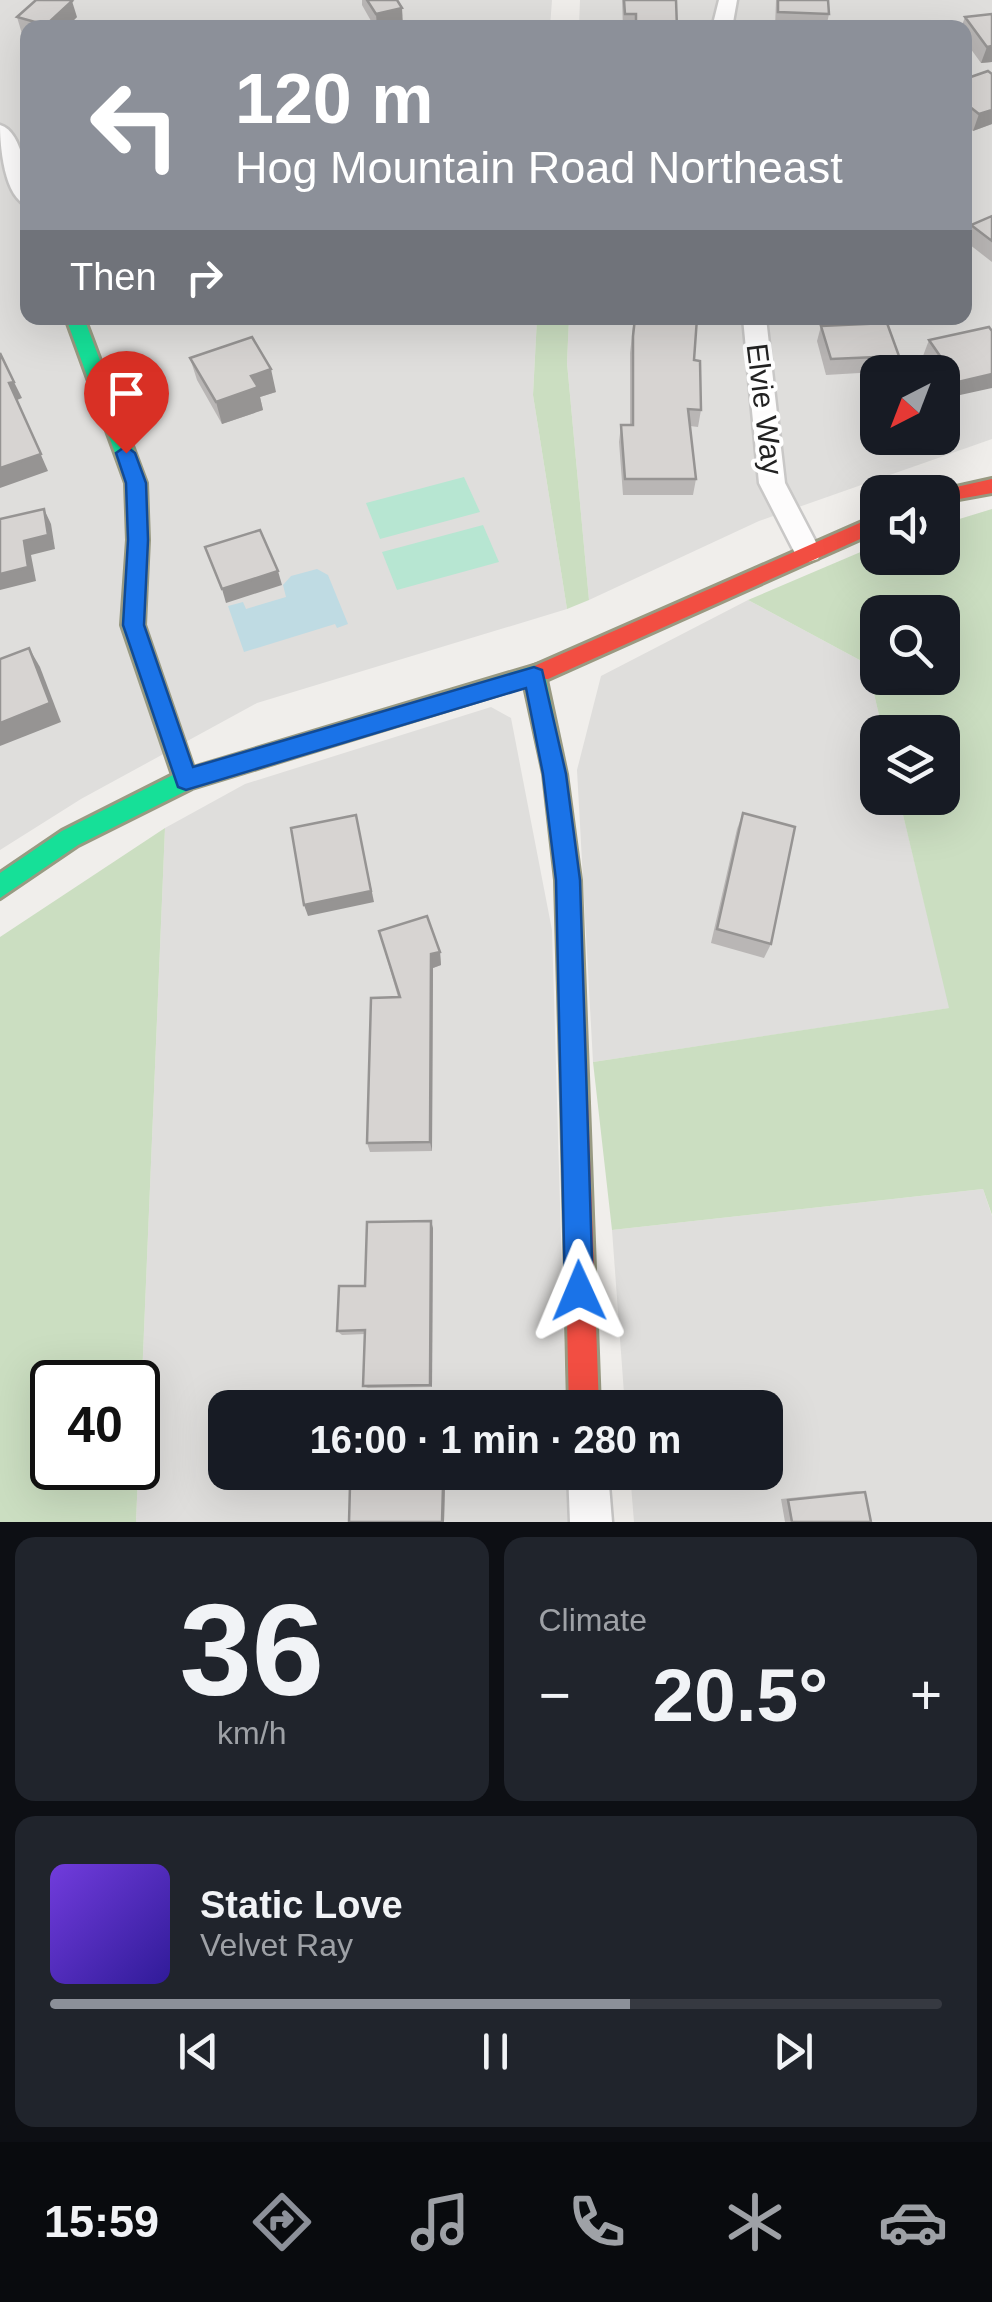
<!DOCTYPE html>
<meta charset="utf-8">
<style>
:root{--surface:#171b24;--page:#20242c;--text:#f1f3f6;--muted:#9ea1a6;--line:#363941;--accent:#8c9099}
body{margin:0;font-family:Arial,sans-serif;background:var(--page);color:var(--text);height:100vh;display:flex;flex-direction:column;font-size:38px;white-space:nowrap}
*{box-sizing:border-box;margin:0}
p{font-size:32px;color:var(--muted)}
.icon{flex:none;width:55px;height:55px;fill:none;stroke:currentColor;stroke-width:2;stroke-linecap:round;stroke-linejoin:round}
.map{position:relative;height:1522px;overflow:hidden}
.drawer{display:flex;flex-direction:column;gap:15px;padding:15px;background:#0d0f14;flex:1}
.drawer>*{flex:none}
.banner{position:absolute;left:20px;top:20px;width:952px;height:305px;border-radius:20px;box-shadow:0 10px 40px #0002;background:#8c9099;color:#fff;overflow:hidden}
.needle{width:65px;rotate:222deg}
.controls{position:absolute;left:860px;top:355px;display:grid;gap:20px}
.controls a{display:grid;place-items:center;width:100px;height:100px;border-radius:20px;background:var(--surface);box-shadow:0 10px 40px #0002;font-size:50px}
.speed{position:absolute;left:30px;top:1360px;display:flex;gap:20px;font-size:50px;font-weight:700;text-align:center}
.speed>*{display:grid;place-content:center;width:130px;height:130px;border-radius:50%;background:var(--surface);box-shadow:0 10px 40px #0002;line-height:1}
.speed .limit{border:5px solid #111;border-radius:15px;background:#fff;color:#111}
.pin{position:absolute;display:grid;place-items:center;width:85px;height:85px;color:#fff;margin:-102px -42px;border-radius:50% 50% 50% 0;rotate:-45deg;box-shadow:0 0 10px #0007}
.pin .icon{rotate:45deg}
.me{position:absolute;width:110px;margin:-55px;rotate:359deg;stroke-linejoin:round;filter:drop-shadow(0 0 8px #0008)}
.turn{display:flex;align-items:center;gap:35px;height:210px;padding:0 50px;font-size:45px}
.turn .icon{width:130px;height:130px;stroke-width:2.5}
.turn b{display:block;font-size:70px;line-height:85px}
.then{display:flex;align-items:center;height:95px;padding:0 50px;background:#0003;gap:20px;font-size:38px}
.big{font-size:75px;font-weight:700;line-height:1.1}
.drawer .card{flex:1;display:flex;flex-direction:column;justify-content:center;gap:15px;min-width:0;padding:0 35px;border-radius:20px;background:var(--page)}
.drawer .dial{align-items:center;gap:0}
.dial b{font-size:130px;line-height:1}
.song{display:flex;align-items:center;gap:30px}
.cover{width:120px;height:120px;border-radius:15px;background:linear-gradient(135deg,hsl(260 70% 55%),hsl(250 70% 35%))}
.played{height:10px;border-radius:5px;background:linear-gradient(90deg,var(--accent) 65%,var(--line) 65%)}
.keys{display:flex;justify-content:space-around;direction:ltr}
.heat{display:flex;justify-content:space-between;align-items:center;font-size:55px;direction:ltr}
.drawer .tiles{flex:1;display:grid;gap:15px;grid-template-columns:1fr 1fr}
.card:last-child{grid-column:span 2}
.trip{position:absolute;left:208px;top:1390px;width:575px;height:100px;border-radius:20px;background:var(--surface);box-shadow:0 10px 40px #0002;font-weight:700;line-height:100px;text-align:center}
.dock{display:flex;height:160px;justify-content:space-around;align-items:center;background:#090b0e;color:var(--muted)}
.dock .icon{width:70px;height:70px}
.dock .active{color:var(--accent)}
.dock b{font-size:45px;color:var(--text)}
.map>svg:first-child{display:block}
.residential{fill:#dfdedc;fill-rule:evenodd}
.forest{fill:#cbdec1;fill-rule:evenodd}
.pitch{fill:#b7e6d2}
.water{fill:#bfdbe3}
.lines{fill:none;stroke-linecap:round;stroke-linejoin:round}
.street-casing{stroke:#c9c8c7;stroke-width:5}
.fast-casing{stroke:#999a82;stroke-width:6}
.jam-casing{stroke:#999a82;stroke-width:6}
.street{fill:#fdfcfc;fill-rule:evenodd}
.fast{fill:#16e098;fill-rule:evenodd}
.jam{fill:#f24e42;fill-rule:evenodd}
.wall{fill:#b9b6b5}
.shaded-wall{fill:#969493}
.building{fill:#d7d4d2;stroke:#969493;stroke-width:2.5}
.route{fill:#1a73e8;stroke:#114b97;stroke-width:2.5}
.labels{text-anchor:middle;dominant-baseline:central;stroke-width:8;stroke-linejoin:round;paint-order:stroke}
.street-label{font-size:30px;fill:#222;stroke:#fff}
</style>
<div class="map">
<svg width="992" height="1522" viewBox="0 0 992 1522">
<rect width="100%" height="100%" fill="#f0eeeb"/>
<g class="residential">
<path d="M0 0H552L550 27 28 28V318H537L533 395 567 609 257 703 81 799 0 850Z"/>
<path d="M580 0H992V439L759 521 589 600 567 363 569 318H965V28L579 27ZM878 372H942V438H878Z"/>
<path d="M748 600 867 664 883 732H878V798H899L950 1008 593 1062 577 770 601 676Z"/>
<path d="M491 707 511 718 552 930 566 1407 225 1408V1472L567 1473 569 1522H136L165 828 245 784Z"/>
<path d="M983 1189 992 1216V1522H634L630 1473 765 1472V1408L625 1407 612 1230Z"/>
</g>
<g class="forest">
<path d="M537 318H569L567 363 589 600 567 609 533 395Z"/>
<path d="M992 509V1215L983 1189 612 1230 593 1062 949 1008 899 798H942V732H883L867 664 748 600 877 545 878 558H942L943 524ZM878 612H942V678H878Z"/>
<path d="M165 828 136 1522H0V937ZM52 1382H138V1468H52Z"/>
</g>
<g class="pitch">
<path d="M464 477 480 512 380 539 366 503Z"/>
<path d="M483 525 499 562 397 590 382 552Z"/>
</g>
<path class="water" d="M317 569 328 575 348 624 337 628 335 624 244 652 228 606 243 602 246 609 286 597 283 585 291 576Z"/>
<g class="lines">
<g class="street-casing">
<g id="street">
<path d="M719 0H737L732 28H712Z"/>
<path d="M0 125C24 132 28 184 28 206 4 198 0 146 0 125Z"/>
<path d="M743 318H766L785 483 821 552 818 559 808 562 798 559 759 483Z"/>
<path d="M568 1472H608L612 1522H570Z"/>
</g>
</g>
<g class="fast-casing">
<path id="fast" d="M66 318H84L146 483 148 540 144 625 193 768 540 664 548 667 551 673 546 680 566 774 580 880 588 1103 584 1112 575 1116 566 1112 562 1103 556 880 544 774 525 686 192 788 78 845 0 898V873L62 831 173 775 122 625 128 540 126 483Z"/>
</g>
<g class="jam-casing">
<g id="jam">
<path d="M992 479V493L942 502V492H934Z"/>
<path d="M878 515V531L548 679H532L529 673 532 667Z"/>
<path d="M575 1090 584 1094 588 1103 599 1408H569L562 1103 566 1094Z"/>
</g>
</g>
<use href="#street" class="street"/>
<use href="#fast" class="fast"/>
<use href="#jam" class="jam"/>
</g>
<g class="wall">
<path d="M362 0H397L403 25 390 28H375L362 5Z"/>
<path d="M622 0H677V28H623Z"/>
<path d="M776 0H828L829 14 826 28H775Z"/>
<path d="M992 14V62L981 63 965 41V28H961L965 17Z"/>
<path d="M17 17H77L66 28H28V35L22 34Z"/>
<path d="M992 74V124L973 131 965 124V79Z"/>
<path d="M992 216V262L965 241 971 225Z"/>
<path d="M180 318H203L195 324Z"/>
<path d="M634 318 694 360 701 410 698 427 690 426 696 479 693 495H623L619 442 621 425H630V353Z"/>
<path d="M821 326 899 356 893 371 826 375 817 341Z"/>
<path d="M989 327 951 397 942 385V372H934L923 356 929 340Z"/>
<path d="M190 358 276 392 260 397 263 410 222 424 197 380Z"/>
<path d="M743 813 771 944 764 958 711 943 737 829Z"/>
<path d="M379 931 440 952 441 965 433 968 432 1151 370 1152 367 1143 398 997Z"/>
<path d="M433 1228 432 1387 368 1388 363 1386 365 1334 342 1335 337 1331 365 1286Z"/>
<path d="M355 1485H445L444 1522 350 1486Z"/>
<path d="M856 1491 865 1492 871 1522H785L781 1499Z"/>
</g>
<g class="shaded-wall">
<path d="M72 1 77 17 66 28H47L46 25Z"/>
<path d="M402 8 403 25 390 28H377L376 14Z"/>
<path d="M992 46V62L981 63 987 47Z"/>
<path d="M992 110V124L973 131 979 114Z"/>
<path d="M193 318H203L195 324Z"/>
<path d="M271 369 276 392 260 397 263 410 222 424 216 402 251 376Z"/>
<path d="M992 374V388L951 397 958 382Z"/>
<path d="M14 382 22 398 17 400 48 471 0 488V468L9 383Z"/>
<path d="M44 509 51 524 55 549 31 555 36 581 0 590V574Z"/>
<path d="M278 571 282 585 226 603 222 589Z"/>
<path d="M29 648 40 667 61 722 0 746V723Z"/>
<path d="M356 815 374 902 308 916 304 905Z"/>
<path d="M440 952 441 965 433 968 432 1151 430 1142 431 954Z"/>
<path d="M431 1221 433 1228 432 1387 430 1385Z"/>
<path d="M445 1485 444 1522H442L443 1486Z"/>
</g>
<g class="building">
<path d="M36 0H69L72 1 46 25 17 17Z"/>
<path d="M367 0H397L402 8 376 14Z"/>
<path d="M624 0H676L677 28H636V14H625Z"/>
<path d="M778 0H828L829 14 778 12Z"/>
<path d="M992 14V46L987 47 965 17Z"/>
<path d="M988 71 992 74V110L979 114 965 103V79Z"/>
<path d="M992 216V241L971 225Z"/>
<path d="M635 318H697L694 360 700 361 701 410 688 409 696 479H625L621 425H633V336Z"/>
<path d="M887 323 899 356 831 359 821 326Z"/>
<path d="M989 327 992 331V374L958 382 929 340Z"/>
<path d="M252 337 271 369 251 376 258 387 216 402 190 358Z"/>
<path d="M0 353 14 382 9 383 41 454 0 468Z"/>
<path d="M44 509 48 535 24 541 28 567 0 574V519Z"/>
<path d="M260 530 278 571 222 589 205 547Z"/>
<path d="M29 648 50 703 0 723V659Z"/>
<path d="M743 813 795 827 771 944 717 929Z"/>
<path d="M356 815 371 891 304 905 291 828Z"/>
<path d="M427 916 440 952 431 954 430 1142 367 1143 371 998 400 997 379 931Z"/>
<path d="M431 1221 430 1385 363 1386 365 1330 337 1331 339 1286H365L367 1222Z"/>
<path d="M350 1486H443L442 1522H349Z"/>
<path d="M865 1492 871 1522H792L788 1500Z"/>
</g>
<path class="route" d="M126 446 135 453 146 483 148 540 144 625 193 767 534 667 542 670 566 774 580 880 593 1291 589 1301 579 1305 569 1301 565 1291 556 880 543 774 526 688 186 790 178 787 123 625 128 540 126 483 116 453Z"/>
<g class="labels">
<g class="street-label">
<text transform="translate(765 409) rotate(83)">Elvie Way</text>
</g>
</g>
</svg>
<div class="controls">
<a><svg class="needle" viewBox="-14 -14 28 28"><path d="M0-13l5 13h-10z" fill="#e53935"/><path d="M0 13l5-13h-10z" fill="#9ea1a6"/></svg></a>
<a><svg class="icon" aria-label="sound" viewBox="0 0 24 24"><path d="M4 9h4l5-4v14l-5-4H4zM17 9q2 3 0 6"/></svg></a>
<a><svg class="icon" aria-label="search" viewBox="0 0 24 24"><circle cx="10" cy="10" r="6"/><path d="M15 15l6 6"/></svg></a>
<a><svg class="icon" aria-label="layers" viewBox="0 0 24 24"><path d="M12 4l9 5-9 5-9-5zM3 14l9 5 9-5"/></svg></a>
</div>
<div class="speed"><div class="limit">40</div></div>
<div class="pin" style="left:126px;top:453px;background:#d93025"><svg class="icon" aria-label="arrive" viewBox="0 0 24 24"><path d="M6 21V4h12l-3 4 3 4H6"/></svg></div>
<svg class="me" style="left:579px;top:1291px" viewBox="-20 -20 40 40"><path d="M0-17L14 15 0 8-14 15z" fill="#1a73e8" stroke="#fff" stroke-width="4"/></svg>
<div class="trip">16:00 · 1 min · 280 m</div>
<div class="banner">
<div class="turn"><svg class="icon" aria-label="left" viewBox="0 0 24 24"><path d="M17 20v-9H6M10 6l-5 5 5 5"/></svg><div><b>120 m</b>Hog Mountain Road Northeast</div></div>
<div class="then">Then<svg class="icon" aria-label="right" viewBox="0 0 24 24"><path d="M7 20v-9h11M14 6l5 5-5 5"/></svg></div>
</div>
</div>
<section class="drawer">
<div class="tiles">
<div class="card dial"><b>36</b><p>km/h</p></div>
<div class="card"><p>Climate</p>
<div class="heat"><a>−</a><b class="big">20.5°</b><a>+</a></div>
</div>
<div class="card">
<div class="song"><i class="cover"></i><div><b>Static Love</b><p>Velvet Ray</p></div></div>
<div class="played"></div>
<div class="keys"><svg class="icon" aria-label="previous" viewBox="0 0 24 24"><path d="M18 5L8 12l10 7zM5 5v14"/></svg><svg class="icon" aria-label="pause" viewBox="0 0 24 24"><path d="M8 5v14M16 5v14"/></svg><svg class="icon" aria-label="next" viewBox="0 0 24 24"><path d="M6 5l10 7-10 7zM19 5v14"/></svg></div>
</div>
</div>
</section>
<nav class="dock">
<b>15:59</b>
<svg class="icon active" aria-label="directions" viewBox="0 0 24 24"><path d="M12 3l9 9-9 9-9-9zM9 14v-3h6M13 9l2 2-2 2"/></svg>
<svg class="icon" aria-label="music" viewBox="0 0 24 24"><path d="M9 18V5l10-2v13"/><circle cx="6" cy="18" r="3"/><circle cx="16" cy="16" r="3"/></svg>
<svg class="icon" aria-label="phone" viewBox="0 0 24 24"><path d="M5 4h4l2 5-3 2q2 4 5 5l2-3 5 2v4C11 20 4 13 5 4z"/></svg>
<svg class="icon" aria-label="climate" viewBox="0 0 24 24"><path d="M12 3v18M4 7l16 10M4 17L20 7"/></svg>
<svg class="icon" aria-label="car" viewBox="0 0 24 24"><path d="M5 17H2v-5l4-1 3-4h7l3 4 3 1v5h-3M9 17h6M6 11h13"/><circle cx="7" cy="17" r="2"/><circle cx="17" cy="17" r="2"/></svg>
</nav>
